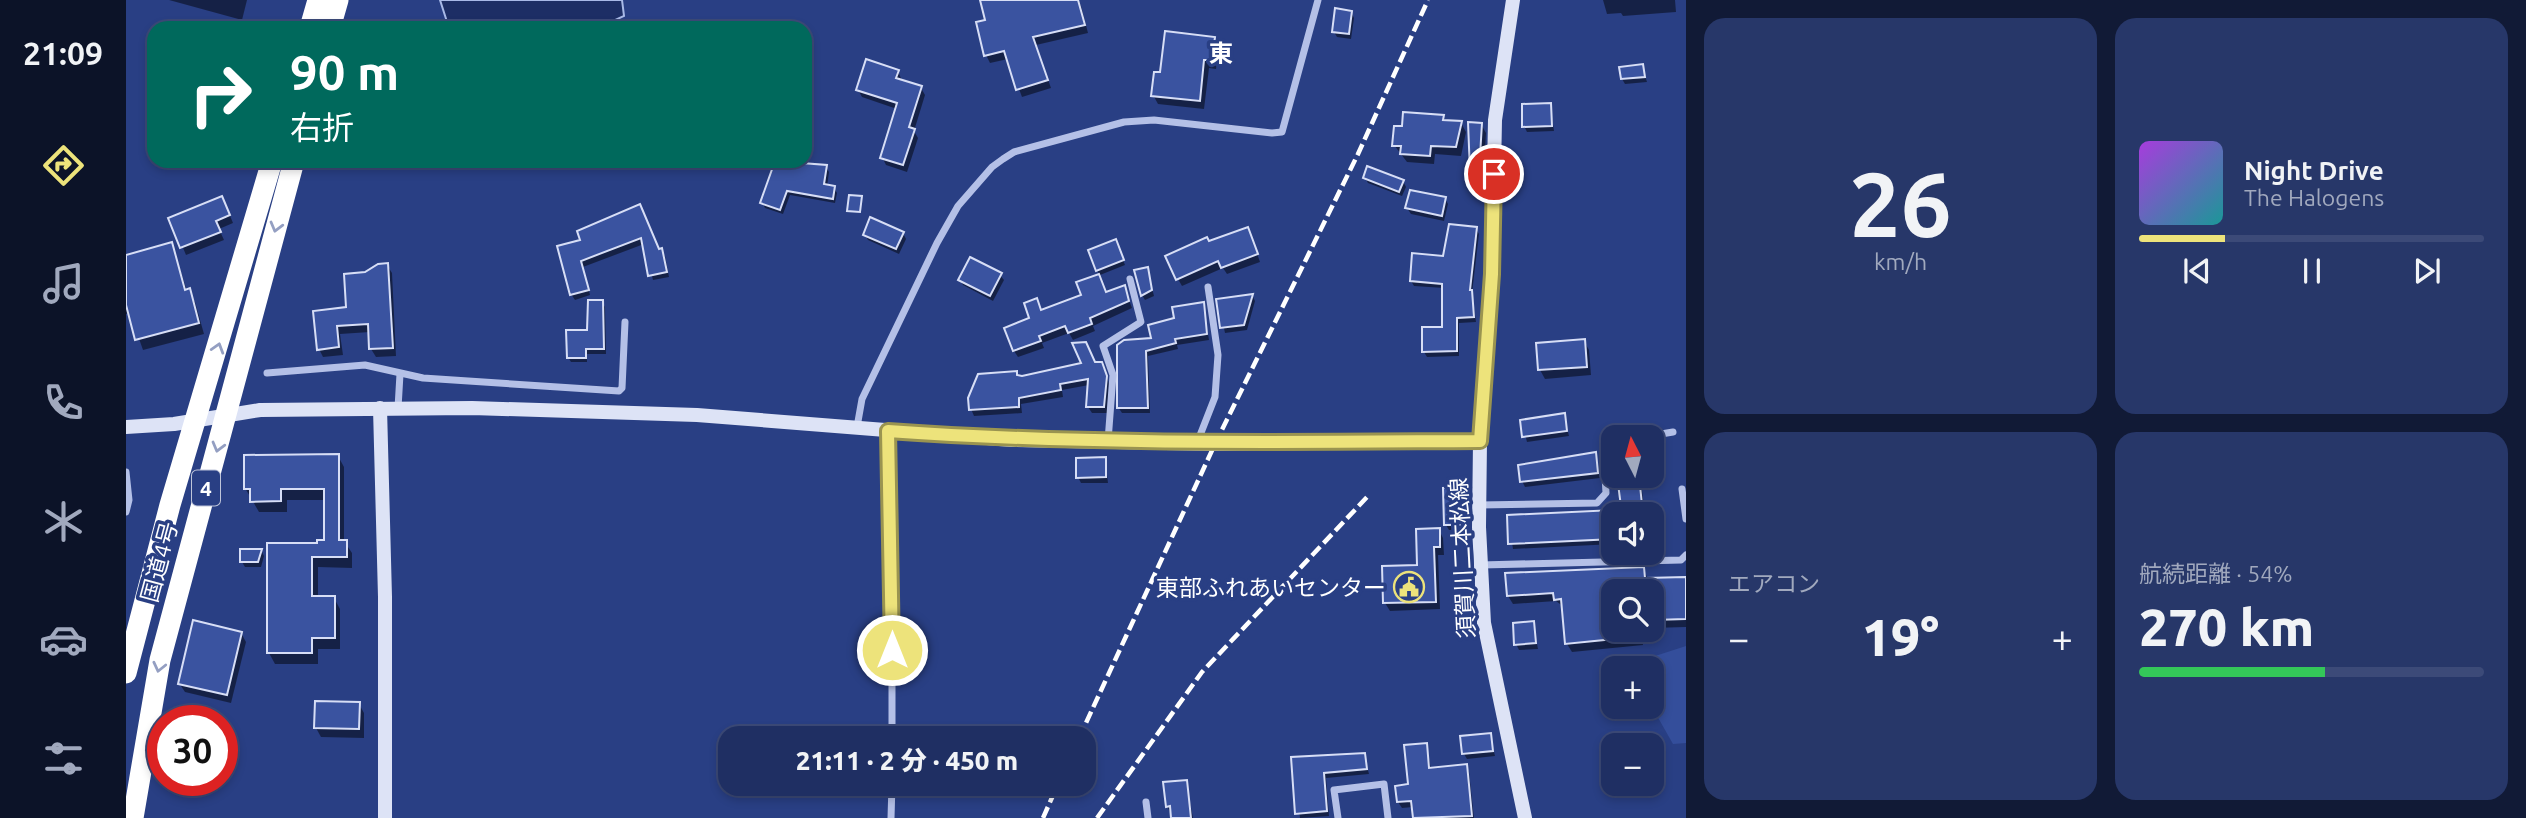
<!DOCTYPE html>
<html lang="ja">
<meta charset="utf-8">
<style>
:root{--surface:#1f2f63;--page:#273769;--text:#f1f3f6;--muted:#a1a9be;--line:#3c4a78;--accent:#ede37b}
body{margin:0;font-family:Ubuntu,"Noto Sans JP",sans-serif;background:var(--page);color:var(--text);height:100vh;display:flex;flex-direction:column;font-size:26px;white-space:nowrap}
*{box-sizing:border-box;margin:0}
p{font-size:23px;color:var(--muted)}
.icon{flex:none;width:38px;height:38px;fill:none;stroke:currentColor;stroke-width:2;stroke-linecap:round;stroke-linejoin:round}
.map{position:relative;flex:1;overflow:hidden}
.panel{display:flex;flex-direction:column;gap:18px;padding:18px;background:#111a36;width:840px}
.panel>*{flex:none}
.banner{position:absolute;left:21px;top:21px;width:665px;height:147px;border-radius:21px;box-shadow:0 4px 10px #0003,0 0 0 2px var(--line);background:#00695c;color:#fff;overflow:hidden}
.needle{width:46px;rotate:354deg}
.controls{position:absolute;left:1475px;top:425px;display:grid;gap:14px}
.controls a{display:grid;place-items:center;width:63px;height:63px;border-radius:14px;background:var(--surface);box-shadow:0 4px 10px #0003,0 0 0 2px var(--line);font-size:35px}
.speed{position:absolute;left:21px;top:705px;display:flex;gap:14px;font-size:35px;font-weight:700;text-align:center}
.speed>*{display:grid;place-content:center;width:91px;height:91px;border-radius:50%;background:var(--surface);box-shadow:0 4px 10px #0003,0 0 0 2px var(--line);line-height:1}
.speed .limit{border:10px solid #d22;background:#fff;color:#111}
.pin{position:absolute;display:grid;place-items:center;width:60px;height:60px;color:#fff;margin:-30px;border:4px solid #fff;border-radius:50%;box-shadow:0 2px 7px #0007}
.me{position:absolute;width:77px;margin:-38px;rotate:0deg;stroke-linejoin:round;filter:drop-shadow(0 0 5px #0008)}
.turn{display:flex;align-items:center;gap:24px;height:147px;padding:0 28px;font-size:32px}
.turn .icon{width:91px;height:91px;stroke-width:2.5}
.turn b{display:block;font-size:49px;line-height:60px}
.big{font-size:52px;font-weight:800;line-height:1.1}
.panel .card{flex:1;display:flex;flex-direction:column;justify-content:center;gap:10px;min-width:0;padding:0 24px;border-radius:21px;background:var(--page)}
.panel .dial{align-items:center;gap:0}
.dial b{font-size:91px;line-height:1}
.song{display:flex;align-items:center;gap:21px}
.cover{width:84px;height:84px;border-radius:10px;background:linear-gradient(135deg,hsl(280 70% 55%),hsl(180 70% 35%))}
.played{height:7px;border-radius:4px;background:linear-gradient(90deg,var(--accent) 25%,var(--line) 25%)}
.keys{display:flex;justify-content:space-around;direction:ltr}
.heat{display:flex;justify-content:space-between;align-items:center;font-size:38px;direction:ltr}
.charge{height:10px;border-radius:5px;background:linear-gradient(90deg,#34c759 54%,var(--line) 0)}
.panel .tiles{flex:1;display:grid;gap:18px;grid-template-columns:repeat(2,1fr)}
.trip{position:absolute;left:592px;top:726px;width:378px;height:70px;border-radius:21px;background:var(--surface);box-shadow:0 4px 10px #0003,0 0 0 2px var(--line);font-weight:800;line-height:70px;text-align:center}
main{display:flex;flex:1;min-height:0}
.tab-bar{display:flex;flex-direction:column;width:126px;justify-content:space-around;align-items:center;background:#0c1328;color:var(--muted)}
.tab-bar .icon{width:49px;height:49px}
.tab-bar .active{color:var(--accent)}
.tab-bar b{font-size:32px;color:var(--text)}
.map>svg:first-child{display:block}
.green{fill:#344e9b}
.water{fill:#1d2e65;stroke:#a8b9e7;stroke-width:2}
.shadow{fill:#0007}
.building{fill:#3a53a0;stroke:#d7def6;stroke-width:2}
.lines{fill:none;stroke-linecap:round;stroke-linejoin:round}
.street{stroke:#b4c0e7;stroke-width:7}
.secondary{stroke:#dde3f6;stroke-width:14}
.highway{stroke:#fff;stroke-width:21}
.rail{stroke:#fff;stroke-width:4.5;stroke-dasharray:12 5;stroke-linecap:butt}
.oneway{stroke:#949fc2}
.route-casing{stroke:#9a9450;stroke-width:18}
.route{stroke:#ede37b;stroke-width:12}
.labels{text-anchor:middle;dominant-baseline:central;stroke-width:7;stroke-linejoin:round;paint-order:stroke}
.shield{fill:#293f84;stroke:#bfc5da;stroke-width:2}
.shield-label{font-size:21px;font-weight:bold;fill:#fff}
.street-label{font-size:23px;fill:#fff;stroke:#293f84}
.poi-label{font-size:23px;fill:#fff;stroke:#293f84;text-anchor:end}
.neighbourhood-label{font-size:24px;font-weight:bold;fill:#fff;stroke:#293f84}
</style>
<main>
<nav class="tab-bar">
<b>21:09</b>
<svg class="icon active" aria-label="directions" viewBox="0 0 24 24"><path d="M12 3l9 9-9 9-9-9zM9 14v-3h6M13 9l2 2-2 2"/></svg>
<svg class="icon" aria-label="music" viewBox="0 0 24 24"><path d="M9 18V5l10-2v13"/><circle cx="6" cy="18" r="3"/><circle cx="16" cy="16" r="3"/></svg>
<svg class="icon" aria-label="phone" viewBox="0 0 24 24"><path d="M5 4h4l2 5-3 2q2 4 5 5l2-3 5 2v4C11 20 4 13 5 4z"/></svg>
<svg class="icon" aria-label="climate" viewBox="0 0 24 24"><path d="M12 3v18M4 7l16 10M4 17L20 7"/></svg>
<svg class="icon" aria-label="car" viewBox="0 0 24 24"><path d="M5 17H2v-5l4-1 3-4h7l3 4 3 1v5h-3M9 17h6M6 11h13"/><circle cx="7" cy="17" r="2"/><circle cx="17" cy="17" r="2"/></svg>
<svg class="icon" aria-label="filters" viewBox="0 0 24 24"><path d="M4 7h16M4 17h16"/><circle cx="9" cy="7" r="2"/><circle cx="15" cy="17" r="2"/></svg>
</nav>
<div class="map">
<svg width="1560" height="818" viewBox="0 0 1560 818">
<rect width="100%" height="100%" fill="#293f84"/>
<path class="green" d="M1560 646V743L1547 744 1526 707V668H1521L1526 657Z"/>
<path class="water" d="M314 0H496L498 16 472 28H323Z"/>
<g class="shadow">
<path d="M43 0H121L116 20Z"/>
<path d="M877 0H952L955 6 962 33 910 45 925 88 896 97 882 59 864 63 860 55 861 22Z"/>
<path d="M1477 0H1549L1550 12 1497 16 1495 13 1481 14Z"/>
<path d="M1225 12 1228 18 1225 39 1211 37 1208 32Z"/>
<path d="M1088 38 1093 47 1090 69 1083 68 1078 109 1032 104 1027 95 1036 74Z"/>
<path d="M1516 66 1521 82 1499 84 1496 79Z"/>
<path d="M772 71 776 81 795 88 799 95 788 131 792 138 781 172 760 165 756 157 771 109 736 97 732 90Z"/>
<path d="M1424 105 1428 131 1401 132 1398 126Z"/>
<path d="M1317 116 1320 122 1335 123 1340 132 1335 156 1309 154 1308 164 1281 162 1268 145Z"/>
<path d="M1355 124 1360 133 1357 181H1351L1346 172Z"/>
<path d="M652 161H674L700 167 703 172 701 187 708 188 711 193 709 203 664 195 657 214 639 208 636 202Z"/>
<path d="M1239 178 1277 181 1280 187 1276 196 1242 183Z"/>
<path d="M1319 199 1322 204 1318 221 1285 214 1281 208Z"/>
<path d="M100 206 107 223 93 229 98 240 60 255 45 219Z"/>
<path d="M517 212 533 251 539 256 543 277 527 280 518 244 457 267 464 295 449 300 445 294 457 241Z"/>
<path d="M1350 229 1353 234 1346 293 1350 322 1333 323V356L1301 357 1298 352 1318 329V288L1288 286 1285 281 1319 258Z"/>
<path d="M777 233 780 239 773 254 742 240 739 234Z"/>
<path d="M1125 236 1134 262 1101 274 1097 268 1056 286 1052 279 1083 243Z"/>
<path d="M46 244 61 291 69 302 78 334 17 350 4 313 0 314V256Z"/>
<path d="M992 246 999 265 974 275 971 270Z"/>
<path d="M261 265 266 273 270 356 250 357 245 349 244 332 214 334 217 355 197 357 193 349 222 309 240 274Z"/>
<path d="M1021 269 1028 296 1019 300 1016 295Z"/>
<path d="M874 275 878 280 867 301 837 285 834 280Z"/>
<path d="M998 287 1006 308 967 326 969 331 947 340 943 333 916 343 918 348 892 357 888 351 906 319 910 300 916 312Z"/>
<path d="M1126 295 1129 301 1121 330 1099 333 1092 300Z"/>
<path d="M476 302 479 307 480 354H461V362H445L442 357 463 332Z"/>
<path d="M1077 304 1083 340 1051 345 1052 349 1022 356 1024 413H996L992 407 993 345 1028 340 1050 319Z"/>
<path d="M1458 341 1463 350 1465 375 1419 379 1414 370 1412 345Z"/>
<path d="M969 364 979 370 983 384 981 413H966L962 407 963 385 936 390 937 397 895 404 896 413 848 416 845 409 892 377Z"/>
<path d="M1438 415 1443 436 1401 442 1396 421Z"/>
<path d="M1469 454 1474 478 1399 487 1396 481Z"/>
<path d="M212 456 218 467V541L226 553V568L192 567V598H208L214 609V649H192V664H149L143 653V545H193L199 541V500H161V512H133L119 488Z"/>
<path d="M979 459 982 483H955L952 477Z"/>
<path d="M1493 476H1514L1518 506 1533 505 1537 534H1526V514H1488V544L1387 549 1382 517 1497 511Z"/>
<path d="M1332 489 1335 495 1336 530H1323L1320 525Z"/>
<path d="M1313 530 1317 538 1318 555H1312L1314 609 1264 611 1259 603 1293 566Z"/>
<path d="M135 550 138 556 135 567H119L116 562Z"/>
<path d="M1517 569 1522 579 1560 578V627L1526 628V592H1488V630H1515L1517 645 1446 652 1441 644 1438 607 1430 601 1387 604 1382 596Z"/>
<path d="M1407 623 1412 649 1393 650 1390 644Z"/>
<path d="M115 633 120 642 105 703 59 692 53 683Z"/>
<path d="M233 704 238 713V738L195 737 190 728Z"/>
<path d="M1364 735 1369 756 1341 759 1338 754Z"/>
<path d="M1300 744 1305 769 1340 766 1343 772 1348 818H1289L1287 807 1276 808 1272 802 1284 786Z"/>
<path d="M1238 755 1243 774 1200 778 1203 816 1174 818 1167 759Z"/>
<path d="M1060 782 1067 818H1047L1041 806Z"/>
</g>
<g class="building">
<path d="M854 0H952L959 25 907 37 922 80 890 90 878 51 858 56 850 22 859 20Z"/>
<path d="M1209 8 1226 11 1223 34 1206 32Z"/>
<path d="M1039 31 1089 37 1086 60H1078L1074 101 1025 96 1028 72H1034Z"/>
<path d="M740 59 773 70 770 78 796 86 783 127 789 129 777 165 754 158 771 103 730 90Z"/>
<path d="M1517 64 1519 77 1495 79 1493 67Z"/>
<path d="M1425 103 1426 126 1396 127V104Z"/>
<path d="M1277 112 1318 115 1317 120 1336 121 1330 147 1305 146 1304 156 1274 154 1275 146H1266L1268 126H1276Z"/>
<path d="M1342 122 1356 123 1353 173 1344 172Z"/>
<path d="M649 161 701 165 698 184 709 186 707 199 661 191 654 210 634 203Z"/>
<path d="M1241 166 1278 180 1273 192 1237 178Z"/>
<path d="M1284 190 1320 197 1316 216 1279 208Z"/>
<path d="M723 195 736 196 734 212 721 211Z"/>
<path d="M96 196 104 215 90 221 95 232 54 248 42 218Z"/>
<path d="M514 204 533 249 536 248 541 272 522 276 515 238 455 261 463 290 444 295 431 246 454 240 451 231Z"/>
<path d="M744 217 778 232 770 249 737 235Z"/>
<path d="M1323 224 1351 227 1344 290H1346L1348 317 1331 318V351L1296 352V327H1316V284L1284 281 1286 253 1317 256Z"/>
<path d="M1122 227 1132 254 1095 268 1092 261 1050 280 1039 256 1081 237 1083 241Z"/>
<path d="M990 239 998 260 970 271 962 250Z"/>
<path d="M46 242 59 290 64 288 73 323 9 340 0 305V255Z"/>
<path d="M844 257 876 273 864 296 832 280Z"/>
<path d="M262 263 267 348 243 349 242 324 211 326 213 347 191 350 187 311 220 307 218 274 239 272 252 264Z"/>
<path d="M1022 267 1026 290 1015 296 1008 270Z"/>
<path d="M973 274 980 292 999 285 1003 301 964 318 966 324 942 333 939 326 913 336 915 341 887 351 878 328 903 318 898 303 911 298 915 310 955 295 950 282Z"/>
<path d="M1127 294 1118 325 1094 328 1090 299Z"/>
<path d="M462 300H477L478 349H460V358H441L440 330H461Z"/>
<path d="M1078 302 1081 334 1049 339 1050 343 1020 351 1022 408H991V345L998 340 1025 338 1022 325 1048 318 1046 307Z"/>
<path d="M1459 339 1461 367 1412 370 1410 343Z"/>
<path d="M960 342 969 362H976L981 376 978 407H960L962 379 934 384 935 390 893 398V407L843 410 842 398 852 374 891 371V375L896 376 955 363 946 343Z"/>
<path d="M1439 413 1441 431 1396 437 1394 420Z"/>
<path d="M1470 452 1472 473 1394 482 1392 465Z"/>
<path d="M213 454V540H221V557H186V596H209V638H186V653H141V543H191V540H198V489H155V501L124 502V489H118V455Z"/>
<path d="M980 457V477L950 478V458Z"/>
<path d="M1491 476H1513L1517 514H1496Z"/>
<path d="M1333 487 1334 525H1318L1317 488Z"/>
<path d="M1488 510V539L1382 544 1381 515Z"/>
<path d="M1314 528V547H1308L1310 602 1257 603 1256 566 1291 565 1290 529Z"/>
<path d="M114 549H136L132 562H114Z"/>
<path d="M1518 567 1519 578 1560 577V619L1527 620 1526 592H1488V639L1439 644 1435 599 1428 600 1427 593 1381 596 1379 573Z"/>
<path d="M67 620 116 632 101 695 52 684Z"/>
<path d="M1408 621 1410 643 1388 645 1387 623Z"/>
<path d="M189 701 234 702 233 729 188 728Z"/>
<path d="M1365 733 1367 751 1336 754 1334 736Z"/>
<path d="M1301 743 1303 768 1341 764 1346 816 1287 818 1285 801 1271 802 1269 786 1282 784 1278 745Z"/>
<path d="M1239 753 1241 769 1198 773 1201 811 1169 814 1165 757Z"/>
<path d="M1061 780 1065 818H1045L1044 806 1040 807 1037 782Z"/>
</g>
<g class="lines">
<g class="street">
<path d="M141 373 239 365 297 378 493 391 496 388 499 322"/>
<path d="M272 408 274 374"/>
<path d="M731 427 736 399 811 243 832 206 866 167 877 159 888 152 998 122 1028 120 1146 133 1156 132 1192 0"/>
<path d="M762 431 766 533V738"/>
<path d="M1511 438 1547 432"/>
<path d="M982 441 987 375 977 346 1015 322 1004 279"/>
<path d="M1071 443 1089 397 1092 355 1082 287"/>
<path d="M0 472 3 500 0 512"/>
<path d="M1556 489 1560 519"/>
<path d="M1353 505 1471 503 1480 493 1477 443 1488 441"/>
<path d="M1355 565 1555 560 1560 555"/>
<path d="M1020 802 1022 818"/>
<path d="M765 818 766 784"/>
<path d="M1212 818 1208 790 1258 784 1262 818"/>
</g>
<g class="secondary">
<path d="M1387 0 1369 120 1366 274 1354 441 1353 527 1358 623 1399 818"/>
<path d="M254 408 259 597V818"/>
<path d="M0 427 48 424 134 410 346 408 571 415 886 440 1089 444 1354 441"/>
</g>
<g class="highway">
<path d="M184 28 192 0"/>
<path d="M204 28 212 0"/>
<path d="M0 673 44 505 146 161"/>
<path d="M7 818 34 660 168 161"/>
</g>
<g class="rail">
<path d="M953 738 1089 444 1232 154 1302 0"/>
<path d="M917 818 932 784"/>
<path d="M971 818 1076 672 1243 495"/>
</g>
</g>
<defs><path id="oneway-chevron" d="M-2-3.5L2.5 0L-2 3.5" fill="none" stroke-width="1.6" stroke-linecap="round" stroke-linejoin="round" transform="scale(1.75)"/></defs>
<g class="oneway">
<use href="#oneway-chevron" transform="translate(150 227) rotate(105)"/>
<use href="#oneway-chevron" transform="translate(92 348) rotate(-73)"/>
<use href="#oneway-chevron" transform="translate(92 447) rotate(105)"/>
<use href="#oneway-chevron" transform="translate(33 667) rotate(103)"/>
</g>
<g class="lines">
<g class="route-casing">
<path id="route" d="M766 650 762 431C959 445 1156 442 1354 441L1366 274 1368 174"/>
</g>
<use href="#route" class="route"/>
</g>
<defs>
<g id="civic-ring" transform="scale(1.575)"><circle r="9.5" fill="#293f84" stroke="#ede37b" stroke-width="1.5"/><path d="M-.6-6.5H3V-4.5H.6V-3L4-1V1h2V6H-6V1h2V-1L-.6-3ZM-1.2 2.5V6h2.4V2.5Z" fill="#ede37b"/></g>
</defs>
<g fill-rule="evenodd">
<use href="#civic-ring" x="1283" y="587"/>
</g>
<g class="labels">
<rect class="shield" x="66" y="470.5" width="28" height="35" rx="5"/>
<g class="shield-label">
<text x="80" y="488">4</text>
</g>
<g class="street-label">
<text transform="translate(1336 558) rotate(-93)">須賀川二本松線</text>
<text transform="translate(33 562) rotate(-75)">国道4号</text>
</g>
<g class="poi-label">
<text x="1260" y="587">東部ふれあいセンター</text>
</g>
<g class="neighbourhood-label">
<text x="1095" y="53">東</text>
</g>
</g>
</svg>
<div class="controls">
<a><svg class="needle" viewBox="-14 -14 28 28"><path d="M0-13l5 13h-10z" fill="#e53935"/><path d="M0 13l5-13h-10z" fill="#a1a9be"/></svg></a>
<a><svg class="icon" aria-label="sound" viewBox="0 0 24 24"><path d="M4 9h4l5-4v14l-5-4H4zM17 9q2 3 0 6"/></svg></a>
<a><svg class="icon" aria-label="search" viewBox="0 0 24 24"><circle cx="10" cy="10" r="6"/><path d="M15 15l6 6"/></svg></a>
<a>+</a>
<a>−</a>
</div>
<div class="speed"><div class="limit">30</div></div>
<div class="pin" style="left:1368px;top:174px;background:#d93025"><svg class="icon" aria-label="arrive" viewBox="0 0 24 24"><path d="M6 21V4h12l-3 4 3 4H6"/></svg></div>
<svg class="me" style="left:766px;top:650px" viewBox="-20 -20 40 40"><circle r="17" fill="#ede37b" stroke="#fff" stroke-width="3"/><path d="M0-11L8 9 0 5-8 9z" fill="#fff"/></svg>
<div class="trip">21:11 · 2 分 · 450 m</div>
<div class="banner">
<div class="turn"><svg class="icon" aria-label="right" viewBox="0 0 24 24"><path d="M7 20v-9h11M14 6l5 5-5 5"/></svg><div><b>90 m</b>右折</div></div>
</div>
</div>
<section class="panel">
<div class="tiles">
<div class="card dial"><b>26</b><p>km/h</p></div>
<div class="card">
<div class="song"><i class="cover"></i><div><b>Night Drive</b><p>The Halogens</p></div></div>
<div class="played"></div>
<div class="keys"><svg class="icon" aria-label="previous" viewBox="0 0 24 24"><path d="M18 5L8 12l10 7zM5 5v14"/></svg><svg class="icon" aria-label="pause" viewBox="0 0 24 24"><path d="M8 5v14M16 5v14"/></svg><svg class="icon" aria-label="next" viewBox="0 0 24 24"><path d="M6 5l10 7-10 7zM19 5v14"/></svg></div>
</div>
<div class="card"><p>エアコン</p>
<div class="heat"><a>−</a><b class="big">19°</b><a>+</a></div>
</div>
<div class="card"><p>航続距離 · 54%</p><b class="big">270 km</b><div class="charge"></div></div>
</div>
</section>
</main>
